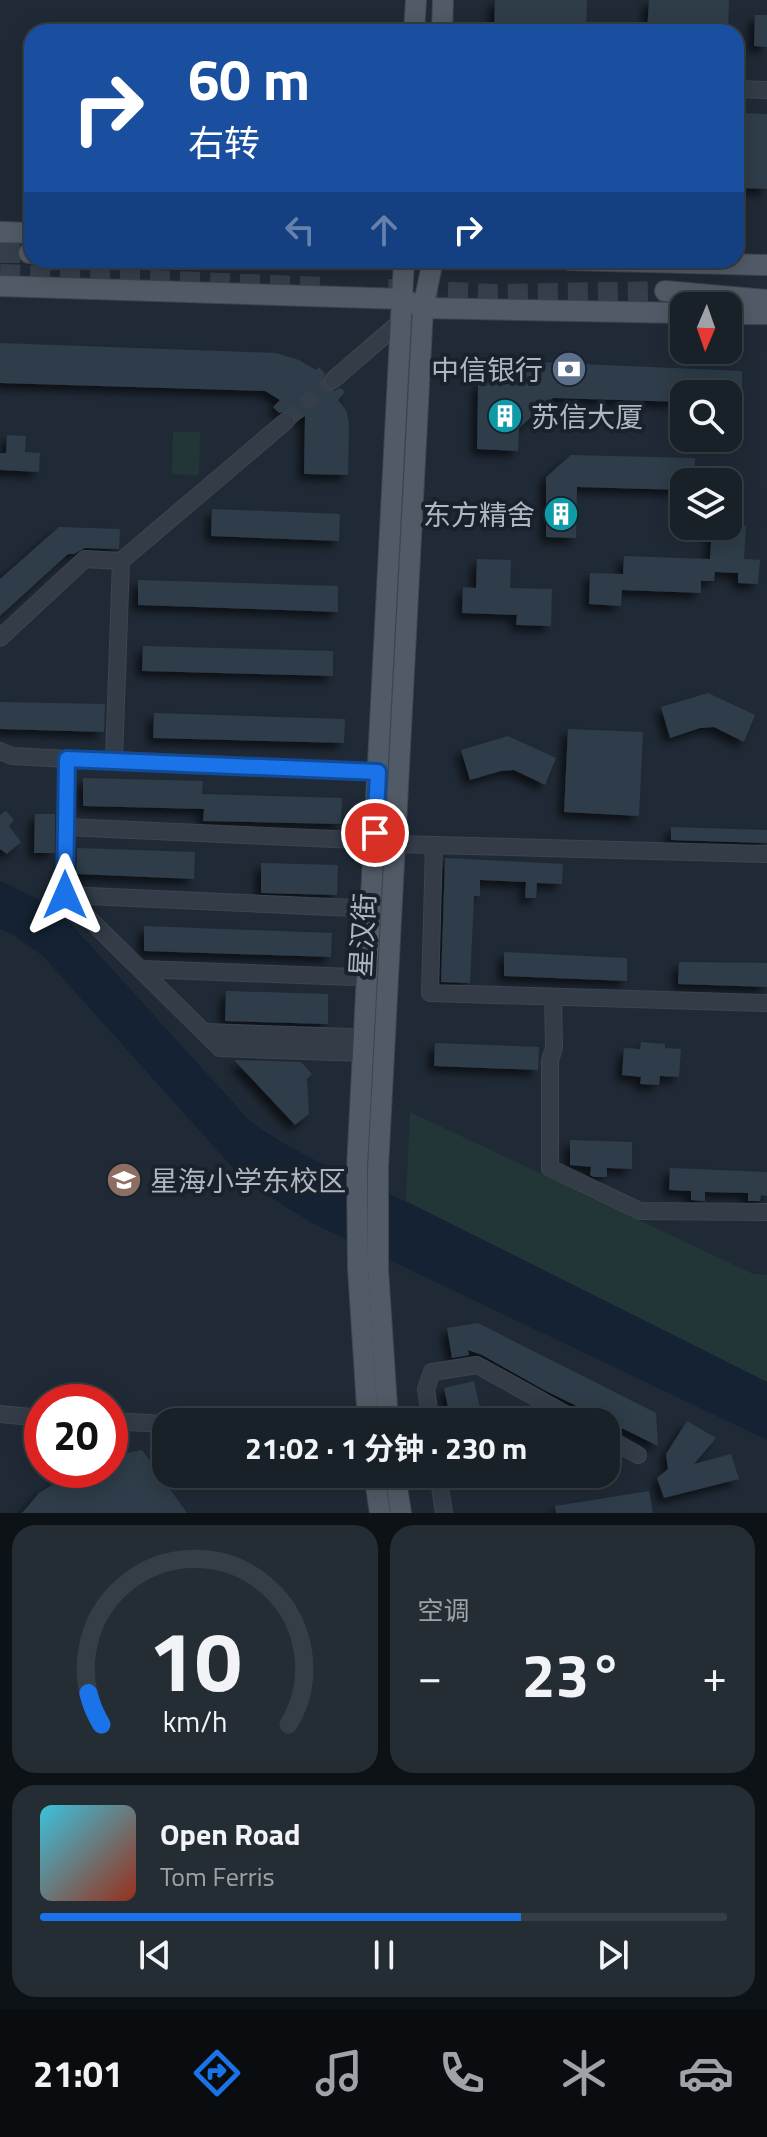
<!DOCTYPE html>
<html lang="zh">
<meta charset="utf-8">
<style>
:root{--surface:#182028;--page:#252d34;--text:#f1f3f6;--muted:#9fa3a8;--line:#363e45;--accent:#1a73e8}
body{margin:0;font-family:"Titillium Web","Noto Sans SC",sans-serif;background:var(--page);color:var(--text);height:100vh;display:flex;flex-direction:column;font-size:30px;white-space:nowrap}
*{box-sizing:border-box;margin:0}
p{font-size:26px;color:var(--muted)}
.icon{flex:none;width:44px;height:44px;fill:none;stroke:currentColor;stroke-width:2;stroke-linecap:round;stroke-linejoin:round}
.map{position:relative;height:1513px;overflow:hidden}
.details{display:flex;flex-direction:column;gap:12px;padding:12px;background:#0d1216;flex:1}
.details>*{flex:none}
.hud{position:absolute;left:24px;top:24px;width:720px;height:244px;border-radius:24px;box-shadow:0 4px 20px #0003,0 0 0 2px var(--line);background:#1a4fa0;color:#fff;overflow:hidden}
.needle{width:52px;rotate:182deg}
.buttons{position:absolute;left:670px;top:292px;display:grid;gap:16px}
.buttons a{display:grid;place-items:center;width:72px;height:72px;border-radius:16px;background:var(--surface);box-shadow:0 4px 20px #0003,0 0 0 2px var(--line);font-size:40px}
.speed{position:absolute;left:24px;top:1384px;display:flex;gap:16px;font-size:40px;font-weight:700;text-align:center}
.speed>*{display:grid;place-content:center;width:104px;height:104px;border-radius:50%;background:var(--surface);box-shadow:0 4px 20px #0003,0 0 0 2px var(--line);line-height:1}
.speed .limit{border:12px solid #d22;background:#fff;color:#111}
.pin{position:absolute;display:grid;place-items:center;width:68px;height:68px;color:#fff;margin:-34px;border:4px solid #fff;border-radius:50%;box-shadow:0 2px 8px #0007}
.me{position:absolute;width:88px;margin:-44px;rotate:0deg;stroke-linejoin:round;filter:drop-shadow(0 0 6px #0008)}
.turn{display:flex;align-items:center;gap:28px;height:168px;padding:0 32px;font-size:36px}
.turn .icon{width:104px;height:104px;stroke-width:2.5}
.turn b{display:block;font-size:56px;line-height:68px}
.lanes{display:flex;align-items:center;height:76px;padding:0 32px;background:#0003;justify-content:center;gap:40px;direction:ltr}
.lanes .off{opacity:.35}
.big{font-size:60px;font-weight:700;line-height:1.1}
.details .widget{flex:1;display:flex;flex-direction:column;justify-content:center;gap:12px;min-width:0;padding:0 28px;border-radius:24px;background:var(--page)}
.details .dial{align-items:center;gap:0}
.dial svg{height:208px;overflow:visible;fill:none;stroke:var(--line);stroke-width:7;stroke-linecap:round;text-anchor:middle}
.dial text{fill:var(--text);stroke:none}
.song{display:flex;align-items:center;gap:24px}
.cover{width:96px;height:96px;border-radius:12px;background:linear-gradient(135deg,hsl(190 70% 55%),hsl(10 70% 35%))}
.played{height:8px;border-radius:4px;background:linear-gradient(90deg,var(--accent) 70%,var(--line) 70%)}
.keys{display:flex;justify-content:space-around;direction:ltr}
.heat{display:flex;justify-content:space-between;align-items:center;font-size:44px;direction:ltr}
.details .tiles{flex:1;display:grid;gap:12px;grid-template-columns:1fr 1fr}
.widget:last-child{grid-column:span 2}
.trip{position:absolute;left:152px;top:1408px;width:468px;height:80px;border-radius:24px;background:var(--surface);box-shadow:0 4px 20px #0003,0 0 0 2px var(--line);font-weight:700;line-height:80px;text-align:center}
.menu{display:flex;height:128px;justify-content:space-around;align-items:center;background:#0a0d10;color:var(--muted)}
.menu .icon{width:56px;height:56px}
.menu .active{color:var(--accent)}
.menu b{font-size:36px;color:var(--text)}
.map>svg:first-child{display:block}
.green{fill:#223637}
.water{fill:#142233}
.building{fill:#2f3c4a;filter:url(#shadow)}
.lines{fill:none;stroke-linecap:round;stroke-linejoin:round}
.minor-tunnel{stroke:#353f4b;stroke-width:16;stroke-dasharray:16 8;stroke-linecap:butt}
.major-tunnel{stroke:#353f4b;stroke-width:20;stroke-dasharray:20 10;stroke-linecap:butt}
.minor-casing{stroke:#3d4550;stroke-width:18}
.major-casing{stroke:#3d4550;stroke-width:22}
.minor{stroke:#333c47;stroke-width:16}
.major{stroke:#515b67;stroke-width:20}
.route-casing{stroke:#114b97;stroke-width:20}
.route{stroke:#1a73e8;stroke-width:14}
.labels{text-anchor:middle;dominant-baseline:central;stroke-width:8;stroke-linejoin:round;paint-order:stroke}
.poi-label{font-size:28px;fill:#adb7c4;stroke:#19212b;text-anchor:end}
.street-label{font-size:28px;fill:#adb7c4;stroke:#19212b}
</style>
<div class="map">
<svg width="767" height="1513" viewBox="0 0 767 1513">
<defs>
<filter id="shadow"><feDropShadow dx="-6" dy="6" stdDeviation="4" flood-color="#0009"/></filter>
</defs>
<rect width="100%" height="100%" fill="#202a36"/>
<g class="green">
<path d="M173 432H200L199 475 172 474Z"/>
<path d="M410 1112 753 1274 767 1275V1382L406 1201Z"/>
</g>
<path class="water" d="M0 881 34 897 71 924 249 1120C300 1159 360 1179 417 1207 534 1265 650 1324 767 1382V1440L312 1223 262 1192 233 1168 43 956 14 935 0 929Z"/>
<g class="building">
<path d="M495 0H587L586 32 494 29Z"/>
<path d="M649 0H729L728 32H647Z"/>
<path d="M755 15H767V47L754 46Z"/>
<path d="M736 113 767 114V189L736 188Z"/>
<path d="M0 343 276 353 299 360 316 370 319 367 325 373 322 381 325 388 334 391 341 388 345 392 338 400 346 410 349 423 348 475 304 474 305 416 297 421 290 411 279 413 273 407 280 400 265 391 0 383Z"/>
<path d="M512 361 742 371V404H728V394H684V402L553 398 519 428 518 451 477 449 478 385Z"/>
<path d="M7 435 26 436 25 452 40 453 39 472 0 470V453H6Z"/>
<path d="M571 455 695 458 694 482H684V490L577 487 576 538 546 537V477Z"/>
<path d="M212 509 340 514 339 541 211 536Z"/>
<path d="M712 526H746L744 559 760 560 758 584 738 583V573L715 572 714 581H701V593L622 590 621 606 589 604 590 573 623 574 624 556 710 559Z"/>
<path d="M59 527 120 529 119 549 85 548 74 554H68L0 616V579Z"/>
<path d="M477 559 511 560 510 588 552 589 551 626 516 625 517 615 462 613 463 587 476 588Z"/>
<path d="M138 580 338 586V612L138 605Z"/>
<path d="M143 646 333 651V676L142 671Z"/>
<path d="M708 693 755 715 744 742 714 727 700 728 670 738 661 707Z"/>
<path d="M0 702 105 704 104 732 0 729Z"/>
<path d="M154 713 345 719 344 743 153 738Z"/>
<path d="M568 729 643 732 639 816 564 812Z"/>
<path d="M508 736 556 758 545 785 514 770 501 771 470 780 461 750Z"/>
<path d="M83 778 203 781 202 794 342 798 341 824 203 821 204 809 83 806Z"/>
<path d="M6 811 14 820 9 826 21 842 7 854 0 849V815Z"/>
<path d="M35 814H55V853H34Z"/>
<path d="M671 827 767 830V843L671 840Z"/>
<path d="M77 848 195 852 194 879 76 874Z"/>
<path d="M445 858 563 864 562 884 537 883 536 898H525L526 882 480 880V896H474L470 983 441 982Z"/>
<path d="M261 863 338 865 337 895 261 893Z"/>
<path d="M144 926 332 933 331 957 144 951Z"/>
<path d="M504 952 627 958V981L504 976Z"/>
<path d="M679 962 767 963V987L678 984Z"/>
<path d="M226 991 328 994V1024L225 1021Z"/>
<path d="M641 1042 665 1044V1048L681 1049 679 1077 660 1076 659 1085 640 1084 641 1077 622 1075 624 1048 640 1049Z"/>
<path d="M435 1043 539 1047 538 1070 434 1066Z"/>
<path d="M236 1060 301 1062 312 1074 307 1079 309 1114 295 1125 235 1061Z"/>
<path d="M570 1140 632 1142V1169L607 1168V1177H594L590 1175 591 1167 570 1165Z"/>
<path d="M670 1168 767 1172V1196L761 1195 760 1201H748V1193L705 1192V1201L691 1200V1191L669 1190Z"/>
<path d="M478 1323 656 1413 658 1446 546 1391 482 1355 468 1350 469 1355 452 1358 447 1328Z"/>
<path d="M474 1381 483 1422H451L444 1388Z"/>
<path d="M687 1421 716 1438 694 1464 731 1454 739 1479 664 1498 657 1478 668 1469 666 1454Z"/>
<path d="M142 1450 187 1513H22L39 1493 70 1474 78 1470H110V1456Z"/>
<path d="M649 1491 653 1513H556L555 1506Z"/>
</g>
<g class="lines">
<path class="minor-tunnel" d="M286 421 333 380"/>
<g class="major-tunnel">
<path d="M0 253H29"/>
<path d="M0 274 324 287"/>
<path d="M388 289 495 294 665 291"/>
</g>
<g class="minor-casing">
<g id="minor">
<path d="M736 89 767 90"/>
<path d="M333 380 400 322"/>
<path d="M121 561 114 760 378 772"/>
<path d="M0 638 85 559 121 561 286 421"/>
<path d="M0 751 12 756 67 759"/>
<path d="M114 760 67 759 65 895 220 1048 363 1053"/>
<path d="M65 827 357 840"/>
<path d="M395 844 767 854"/>
<path d="M434 845 430 993 767 1003"/>
<path d="M65 895 354 908"/>
<path d="M140 969 352 977"/>
<path d="M553 997 554 1047 550 1061V1168L640 1211 767 1212"/>
<path d="M205 1032 350 1037"/>
<path d="M0 1414 42 1418"/>
<path d="M110 1421 166 1424"/>
<path d="M431 1422 426 1389 432 1372 477 1365 580 1422"/>
<path d="M606 1437 638 1455"/>
<path d="M438 1474 444 1513"/>
</g>
</g>
<g class="major-casing">
<g id="major">
<path d="M414 32 416 0"/>
<path d="M442 32 443 0"/>
<path d="M0 232 32 233"/>
<path d="M29 253H32"/>
<path d="M569 260 767 265"/>
<path d="M0 286 403 299 423 308 684 313"/>
<path d="M665 291 767 300"/>
<path d="M728 314H767"/>
<path d="M368 1422 358 1268 357 1168 404 260"/>
<path d="M388 1422 378 1269V1168L423 308 433 260"/>
<path d="M374 1474 380 1513"/>
<path d="M395 1474 401 1513"/>
</g>
</g>
<use href="#minor" class="minor"/>
<use href="#major" class="major"/>
</g>
<g class="lines">
<g class="route-casing">
<path id="route" d="M65 895 67 759 378 772 375 833"/>
</g>
<use href="#route" class="route"/>
</g>
<defs>
<g id="bank-disc" transform="scale(1.8)"><circle r="9.5" fill="#5c6f8a" stroke="#19212b"/><path d="M-6-4H6V4H-6ZM0-2.3a2.3 2.3 0 1 0 0 4.6a2.3 2.3 0 1 0 0-4.6Z" fill="#fff"/></g>
<g id="building-disc" transform="scale(1.8)"><circle r="9.5" fill="#0f9aa8" stroke="#19212b"/><path d="M-4-6H4V6H1V3H-1V6H-4ZM-2.5-4.3h1.7v1.8h-1.7ZM.8-4.3h1.7v1.8H.8ZM-2.5-1h1.7V.8h-1.7ZM.8-1h1.7V.8H.8Z" fill="#fff"/></g>
<g id="school-disc" transform="scale(1.8)"><circle r="9.5" fill="#8d6e63" stroke="#19212b"/><path d="M0-5L7-2L0 1L-7-2ZM-4 1L0 2.5L4 1V4Q0 6-4 4Z" fill="#fff"/></g>
</defs>
<g fill-rule="evenodd">
<use href="#bank-disc" x="569" y="369"/>
<use href="#building-disc" x="505" y="416"/>
<use href="#building-disc" x="561" y="514"/>
<use href="#school-disc" x="124" y="1180"/>
</g>
<g class="labels">
<g class="poi-label">
<text x="543" y="369">中信银行</text>
<text x="531" y="416" text-anchor="start">苏信大厦</text>
<text x="535" y="514">东方精舍</text>
<text x="150" y="1180" text-anchor="start">星海小学东校区</text>
</g>
<g class="street-label">
<text transform="translate(362 935) rotate(-87)">星汉街</text>
</g>
</g>
</svg>
<div class="buttons">
<a><svg class="needle" viewBox="-14 -14 28 28"><path d="M0-13l5 13h-10z" fill="#e53935"/><path d="M0 13l5-13h-10z" fill="#9fa3a8"/></svg></a>
<a><svg class="icon" aria-label="search" viewBox="0 0 24 24"><circle cx="10" cy="10" r="6"/><path d="M15 15l6 6"/></svg></a>
<a><svg class="icon" aria-label="layers" viewBox="0 0 24 24"><path d="M12 4l9 5-9 5-9-5zM3 14l9 5 9-5"/></svg></a>
</div>
<div class="speed"><div class="limit">20</div></div>
<div class="pin" style="left:375px;top:833px;background:#d93025"><svg class="icon" aria-label="arrive" viewBox="0 0 24 24"><path d="M6 21V4h12l-3 4 3 4H6"/></svg></div>
<svg class="me" style="left:65px;top:895px" viewBox="-20 -20 40 40"><path d="M0-17L14 15 0 8-14 15z" fill="#1a73e8" stroke="#fff" stroke-width="4"/></svg>
<div class="trip">21:02 · 1 分钟 · 230 m</div>
<div class="hud">
<div class="turn"><svg class="icon" aria-label="right" viewBox="0 0 24 24"><path d="M7 20v-9h11M14 6l5 5-5 5"/></svg><div><b>60 m</b>右转</div></div>
<div class="lanes"><svg class="icon off" aria-label="left" viewBox="0 0 24 24"><path d="M17 20v-9H6M10 6l-5 5 5 5"/></svg><svg class="icon off" aria-label="ahead" viewBox="0 0 24 24"><path d="M12 20V5M6 11l6-6 6 6"/></svg><svg class="icon" aria-label="right" viewBox="0 0 24 24"><path d="M7 20v-9h11M14 6l5 5-5 5"/></svg></div>
</div>
</div>
<section class="details">
<div class="tiles">
<div class="widget dial"><svg viewBox="0 0 100 80">
<path d="M14 69A42 42 0 1 1 86 69"/>
<path d="M14 69A42 42 0 0 1 9 57" stroke="#1a73e8"/>
<text x="50" y="56" font-size="32" font-weight="700">10</text>
<text x="50" y="72" font-size="11">km/h</text>
</svg></div>
<div class="widget"><p>空调</p>
<div class="heat"><a>−</a><b class="big">23°</b><a>+</a></div>
</div>
<div class="widget">
<div class="song"><i class="cover"></i><div><b>Open Road</b><p>Tom Ferris</p></div></div>
<div class="played"></div>
<div class="keys"><svg class="icon" aria-label="previous" viewBox="0 0 24 24"><path d="M18 5L8 12l10 7zM5 5v14"/></svg><svg class="icon" aria-label="pause" viewBox="0 0 24 24"><path d="M8 5v14M16 5v14"/></svg><svg class="icon" aria-label="next" viewBox="0 0 24 24"><path d="M6 5l10 7-10 7zM19 5v14"/></svg></div>
</div>
</div>
</section>
<nav class="menu">
<b>21:01</b>
<svg class="icon active" aria-label="directions" viewBox="0 0 24 24"><path d="M12 3l9 9-9 9-9-9zM9 14v-3h6M13 9l2 2-2 2"/></svg>
<svg class="icon" aria-label="music" viewBox="0 0 24 24"><path d="M9 18V5l10-2v13"/><circle cx="6" cy="18" r="3"/><circle cx="16" cy="16" r="3"/></svg>
<svg class="icon" aria-label="phone" viewBox="0 0 24 24"><path d="M5 4h4l2 5-3 2q2 4 5 5l2-3 5 2v4C11 20 4 13 5 4z"/></svg>
<svg class="icon" aria-label="climate" viewBox="0 0 24 24"><path d="M12 3v18M4 7l16 10M4 17L20 7"/></svg>
<svg class="icon" aria-label="car" viewBox="0 0 24 24"><path d="M5 17H2v-5l4-1 3-4h7l3 4 3 1v5h-3M9 17h6M6 11h13"/><circle cx="7" cy="17" r="2"/><circle cx="17" cy="17" r="2"/></svg>
</nav>
